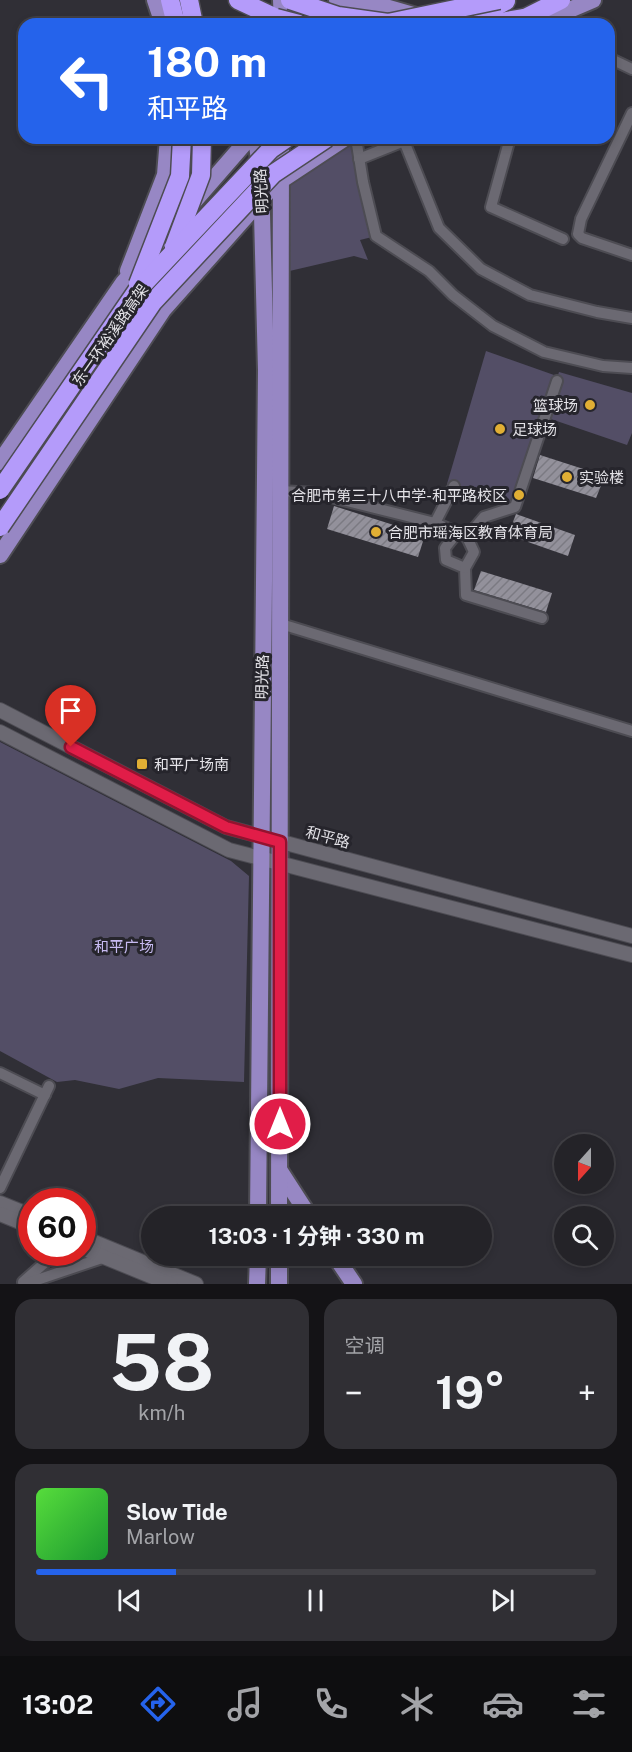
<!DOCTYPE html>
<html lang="zh">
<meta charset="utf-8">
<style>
:root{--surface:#242328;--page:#302f34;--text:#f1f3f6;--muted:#a3a4a8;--line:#414045;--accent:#2563eb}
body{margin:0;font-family:"Public Sans","Noto Sans SC",sans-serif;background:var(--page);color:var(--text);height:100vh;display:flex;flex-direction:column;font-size:22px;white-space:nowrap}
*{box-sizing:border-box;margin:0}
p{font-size:20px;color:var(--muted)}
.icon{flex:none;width:33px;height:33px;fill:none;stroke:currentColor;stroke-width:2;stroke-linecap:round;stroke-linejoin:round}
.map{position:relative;height:1284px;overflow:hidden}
.sheet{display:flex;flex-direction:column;gap:15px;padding:15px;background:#141316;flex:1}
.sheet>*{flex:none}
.banner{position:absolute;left:18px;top:18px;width:597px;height:126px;border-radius:18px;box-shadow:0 3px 9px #0003,0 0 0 2px var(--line);background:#2563eb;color:#fff;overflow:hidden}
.needle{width:39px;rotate:201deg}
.controls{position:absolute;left:554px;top:1134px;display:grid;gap:12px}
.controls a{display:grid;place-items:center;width:60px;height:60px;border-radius:50%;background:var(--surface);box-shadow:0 3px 9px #0003,0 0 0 2px var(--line);font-size:30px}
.speed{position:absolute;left:18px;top:1188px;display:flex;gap:12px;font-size:30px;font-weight:700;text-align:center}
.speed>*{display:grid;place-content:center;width:78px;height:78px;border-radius:50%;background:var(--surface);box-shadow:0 3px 9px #0003,0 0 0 2px var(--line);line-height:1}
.speed .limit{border:9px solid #d22;background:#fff;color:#111}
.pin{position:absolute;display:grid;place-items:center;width:51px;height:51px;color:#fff;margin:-62px -26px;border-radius:50% 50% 50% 0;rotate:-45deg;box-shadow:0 0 6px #0007}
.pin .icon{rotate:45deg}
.me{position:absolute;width:66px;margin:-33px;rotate:0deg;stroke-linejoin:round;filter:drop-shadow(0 0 4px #0008)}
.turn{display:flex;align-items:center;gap:21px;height:126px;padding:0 30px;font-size:27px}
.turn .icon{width:78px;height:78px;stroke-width:2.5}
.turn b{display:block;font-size:42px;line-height:51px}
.big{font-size:45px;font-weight:700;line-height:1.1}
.sheet .card{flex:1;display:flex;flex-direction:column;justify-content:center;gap:9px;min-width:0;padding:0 21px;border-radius:18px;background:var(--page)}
.sheet .dial{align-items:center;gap:0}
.dial b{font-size:78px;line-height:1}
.song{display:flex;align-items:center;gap:18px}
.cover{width:72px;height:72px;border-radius:9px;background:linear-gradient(135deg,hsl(110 70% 55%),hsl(130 70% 35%))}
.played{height:6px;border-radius:3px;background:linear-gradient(90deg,var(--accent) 25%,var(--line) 25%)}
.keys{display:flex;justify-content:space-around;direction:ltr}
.heat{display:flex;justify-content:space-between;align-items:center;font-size:33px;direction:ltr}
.sheet .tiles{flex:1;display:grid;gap:15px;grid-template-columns:1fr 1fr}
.card:last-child{grid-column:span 2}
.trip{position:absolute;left:141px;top:1206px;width:351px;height:60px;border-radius:30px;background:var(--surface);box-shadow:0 3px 9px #0003,0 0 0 2px var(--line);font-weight:700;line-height:60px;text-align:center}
.menu{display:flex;height:96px;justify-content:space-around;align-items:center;background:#0e0e10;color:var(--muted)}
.menu .icon{width:42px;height:42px}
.menu .active{color:var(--accent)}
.menu b{font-size:27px;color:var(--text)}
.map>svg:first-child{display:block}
.park{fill:#534e66}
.building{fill:url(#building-hatch)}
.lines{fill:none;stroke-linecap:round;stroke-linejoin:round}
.street-casing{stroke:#4d4c53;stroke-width:14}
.secondary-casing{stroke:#4d4c53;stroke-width:16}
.primary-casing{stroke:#4d4c53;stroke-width:20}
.highway-casing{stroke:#4d4c53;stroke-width:21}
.street{stroke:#6b6972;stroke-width:10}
.secondary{stroke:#6b6972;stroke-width:14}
.primary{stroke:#9787c4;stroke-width:16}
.highway{stroke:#b49bfa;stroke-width:18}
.highway-bridge-casing{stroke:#4d4c53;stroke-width:21;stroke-linecap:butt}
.highway-bridge{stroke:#b49bfa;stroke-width:18}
.route-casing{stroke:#92132f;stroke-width:15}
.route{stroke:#e11d48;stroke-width:10}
.poi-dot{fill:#e1af34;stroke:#26252c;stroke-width:2}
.labels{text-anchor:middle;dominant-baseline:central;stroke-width:6;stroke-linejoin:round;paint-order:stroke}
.street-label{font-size:15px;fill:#e4e3e8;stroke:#26252c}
.poi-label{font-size:15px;fill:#e4e3e8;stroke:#26252c;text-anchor:start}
.park-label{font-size:15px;fill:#c7baf1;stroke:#26252c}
</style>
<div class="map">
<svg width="632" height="1284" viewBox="0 0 632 1284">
<defs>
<pattern id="building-hatch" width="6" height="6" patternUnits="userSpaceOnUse" patternTransform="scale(1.5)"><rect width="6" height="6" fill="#93919b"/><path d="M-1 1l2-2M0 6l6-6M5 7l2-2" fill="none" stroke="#7b7a82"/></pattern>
</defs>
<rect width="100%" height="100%" fill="#302f36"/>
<g class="park">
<path d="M356 138 376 236 360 240 368 260 354 256 281 273V180Z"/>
<path d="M486 351 554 375 515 507 447 484Z"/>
<path d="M559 372 632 393V433L627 445 545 417Z"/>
<path d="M0 742 231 861 249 876 244 1082 158 1078 119 1089 75 1080 57 1082 0 1051Z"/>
</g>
<g class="building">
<path d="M540 455 605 476 596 498 533 478Z"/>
<path d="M334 506 425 535 418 557 327 529Z"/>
<path d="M516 514 575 535 568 556 508 535Z"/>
<path d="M481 571 552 593 546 612 474 590Z"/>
</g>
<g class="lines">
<g class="street-casing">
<g id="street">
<path d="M609 58 632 69"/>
<path d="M632 113 581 219 578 234 582 238 632 255"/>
<path d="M356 138 363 182 376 236 429 271 453 295 493 326 544 352 603 366 632 368"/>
<path d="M510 138 491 207 563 239"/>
<path d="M359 159 404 141 439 228 481 269 530 295 597 312 632 318"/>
<path d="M281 491 315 493 435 523 467 537 484 517 515 507 557 381"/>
<path d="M435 523 454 486"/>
<path d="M457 533 445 548 446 560 465 568 466 595 542 618"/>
<path d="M465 568 474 552 467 537"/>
<path d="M281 624 632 731"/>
<path d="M0 1073 45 1095"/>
<path d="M0 1188 49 1086"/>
<path d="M23 1282 57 1252"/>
<path d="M25 1284 105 1257"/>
</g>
</g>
<g class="secondary-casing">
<g id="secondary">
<path d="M0 710 226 827 632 936"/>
<path d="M0 732 229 850 632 955"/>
<path d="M0 1203 32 1216"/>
<path d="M0 1214 32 1227"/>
<path d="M82 1237 196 1284"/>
<path d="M82 1248 170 1284"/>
</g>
</g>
<g class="primary-casing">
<g id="primary">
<path d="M155 0 163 24"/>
<path d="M281 0 282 24"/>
<path d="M337 0 382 6 420 17"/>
<path d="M537 24 593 0"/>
<path d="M256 138 261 175 266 370 258 1216"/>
<path d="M128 271 165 175 168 138"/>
<path d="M0 462 123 283 244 144 252 138"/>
<path d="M0 555 163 310 274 185 345 138"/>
<path d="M280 1171 309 1216"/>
<path d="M279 1216 281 138"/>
<path d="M335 1256 354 1284"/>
<path d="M257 1284 258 1256"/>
<path d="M279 1284V1256"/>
</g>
</g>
<g class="highway-casing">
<g id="highway">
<path d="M170 0 176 24"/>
<path d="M189 0 194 24"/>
<path d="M238 0 276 18"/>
<path d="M464 24 506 1"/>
<path d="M490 24 523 18"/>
<path d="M513 24 561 0"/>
</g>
</g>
<use href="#street" class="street"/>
<use href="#secondary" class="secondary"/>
<use href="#primary" class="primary"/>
<use href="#highway" class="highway"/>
<g class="highway-bridge-casing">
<g id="highway-bridge">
<path d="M290 0 338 16 388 23 499 0"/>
<path d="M276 18 299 24"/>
<path d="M174 247 201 175 202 138"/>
<path d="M138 284 180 176 182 138"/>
<path d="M0 490 136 292 271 149 287 138"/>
<path d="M0 527 153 302 273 174 327 138"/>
</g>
</g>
<use href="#highway-bridge" class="highway-bridge"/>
</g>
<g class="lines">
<g class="route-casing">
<path id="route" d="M71 747 226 827 280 842V1124"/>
</g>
<use href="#route" class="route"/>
</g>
<g class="poi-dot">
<circle cx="590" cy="405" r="6"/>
<circle cx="500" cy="429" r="6"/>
<circle cx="567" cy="477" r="6"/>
<circle cx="519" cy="495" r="6"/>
<circle cx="376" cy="532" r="6"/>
<rect x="136" y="758" width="12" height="12" rx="3"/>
</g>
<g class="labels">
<g class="street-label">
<text transform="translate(261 191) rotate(-93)">明光路</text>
<text transform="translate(110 335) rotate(-55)">东一环裕溪路高架</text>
<text transform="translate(262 677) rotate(-89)">明光路</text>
<text transform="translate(328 837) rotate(15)">和平路</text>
</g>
<g class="poi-label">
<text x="578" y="405" text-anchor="end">篮球场</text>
<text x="512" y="429">足球场</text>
<text x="579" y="477">实验楼</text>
<text x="507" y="495" text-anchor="end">合肥市第三十八中学-和平路校区</text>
<text x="388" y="532">合肥市瑶海区教育体育局</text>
<text x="154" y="764">和平广场南</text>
</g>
<g class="park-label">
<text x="124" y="946">和平广场</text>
</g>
</g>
</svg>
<div class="controls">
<a><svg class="needle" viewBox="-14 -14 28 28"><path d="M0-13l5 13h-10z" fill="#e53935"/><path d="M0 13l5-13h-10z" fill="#a3a4a8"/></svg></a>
<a><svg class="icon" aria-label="search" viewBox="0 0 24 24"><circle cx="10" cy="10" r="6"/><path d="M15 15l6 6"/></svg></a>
</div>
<div class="speed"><div class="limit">60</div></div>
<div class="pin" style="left:71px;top:747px;background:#d93025"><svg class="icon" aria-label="arrive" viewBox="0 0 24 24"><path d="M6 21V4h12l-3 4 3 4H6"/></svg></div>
<svg class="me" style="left:280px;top:1124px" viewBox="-20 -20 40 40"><circle r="17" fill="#e11d48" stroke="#fff" stroke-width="3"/><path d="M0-11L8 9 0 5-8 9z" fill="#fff"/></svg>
<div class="trip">13:03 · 1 分钟 · 330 m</div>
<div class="banner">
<div class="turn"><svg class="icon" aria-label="left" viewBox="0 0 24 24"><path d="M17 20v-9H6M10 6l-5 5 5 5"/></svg><div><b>180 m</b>和平路</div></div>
</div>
</div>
<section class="sheet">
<div class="tiles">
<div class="card dial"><b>58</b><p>km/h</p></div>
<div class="card"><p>空调</p>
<div class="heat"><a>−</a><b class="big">19°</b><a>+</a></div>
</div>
<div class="card">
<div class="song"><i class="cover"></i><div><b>Slow Tide</b><p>Marlow</p></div></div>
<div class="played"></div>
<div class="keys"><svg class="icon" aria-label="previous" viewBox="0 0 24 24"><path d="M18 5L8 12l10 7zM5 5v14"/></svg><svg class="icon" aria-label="pause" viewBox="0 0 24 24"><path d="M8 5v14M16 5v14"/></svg><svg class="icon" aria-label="next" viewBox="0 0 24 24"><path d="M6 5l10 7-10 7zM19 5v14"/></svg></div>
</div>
</div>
</section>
<nav class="menu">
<b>13:02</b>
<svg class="icon active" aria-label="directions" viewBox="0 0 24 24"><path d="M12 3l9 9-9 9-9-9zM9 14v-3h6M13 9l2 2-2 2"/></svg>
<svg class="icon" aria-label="music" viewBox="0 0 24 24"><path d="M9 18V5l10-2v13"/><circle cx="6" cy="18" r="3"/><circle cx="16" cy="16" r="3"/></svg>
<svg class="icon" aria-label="phone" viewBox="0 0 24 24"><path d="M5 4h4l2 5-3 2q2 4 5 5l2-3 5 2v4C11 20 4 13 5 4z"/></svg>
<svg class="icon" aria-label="climate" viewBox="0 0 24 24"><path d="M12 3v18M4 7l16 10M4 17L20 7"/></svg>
<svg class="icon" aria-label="car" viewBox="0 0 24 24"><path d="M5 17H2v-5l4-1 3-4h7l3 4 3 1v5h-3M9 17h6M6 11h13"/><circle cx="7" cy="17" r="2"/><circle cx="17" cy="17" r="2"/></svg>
<svg class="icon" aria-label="filters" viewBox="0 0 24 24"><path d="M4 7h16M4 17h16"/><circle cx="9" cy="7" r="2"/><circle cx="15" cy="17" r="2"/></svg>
</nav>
